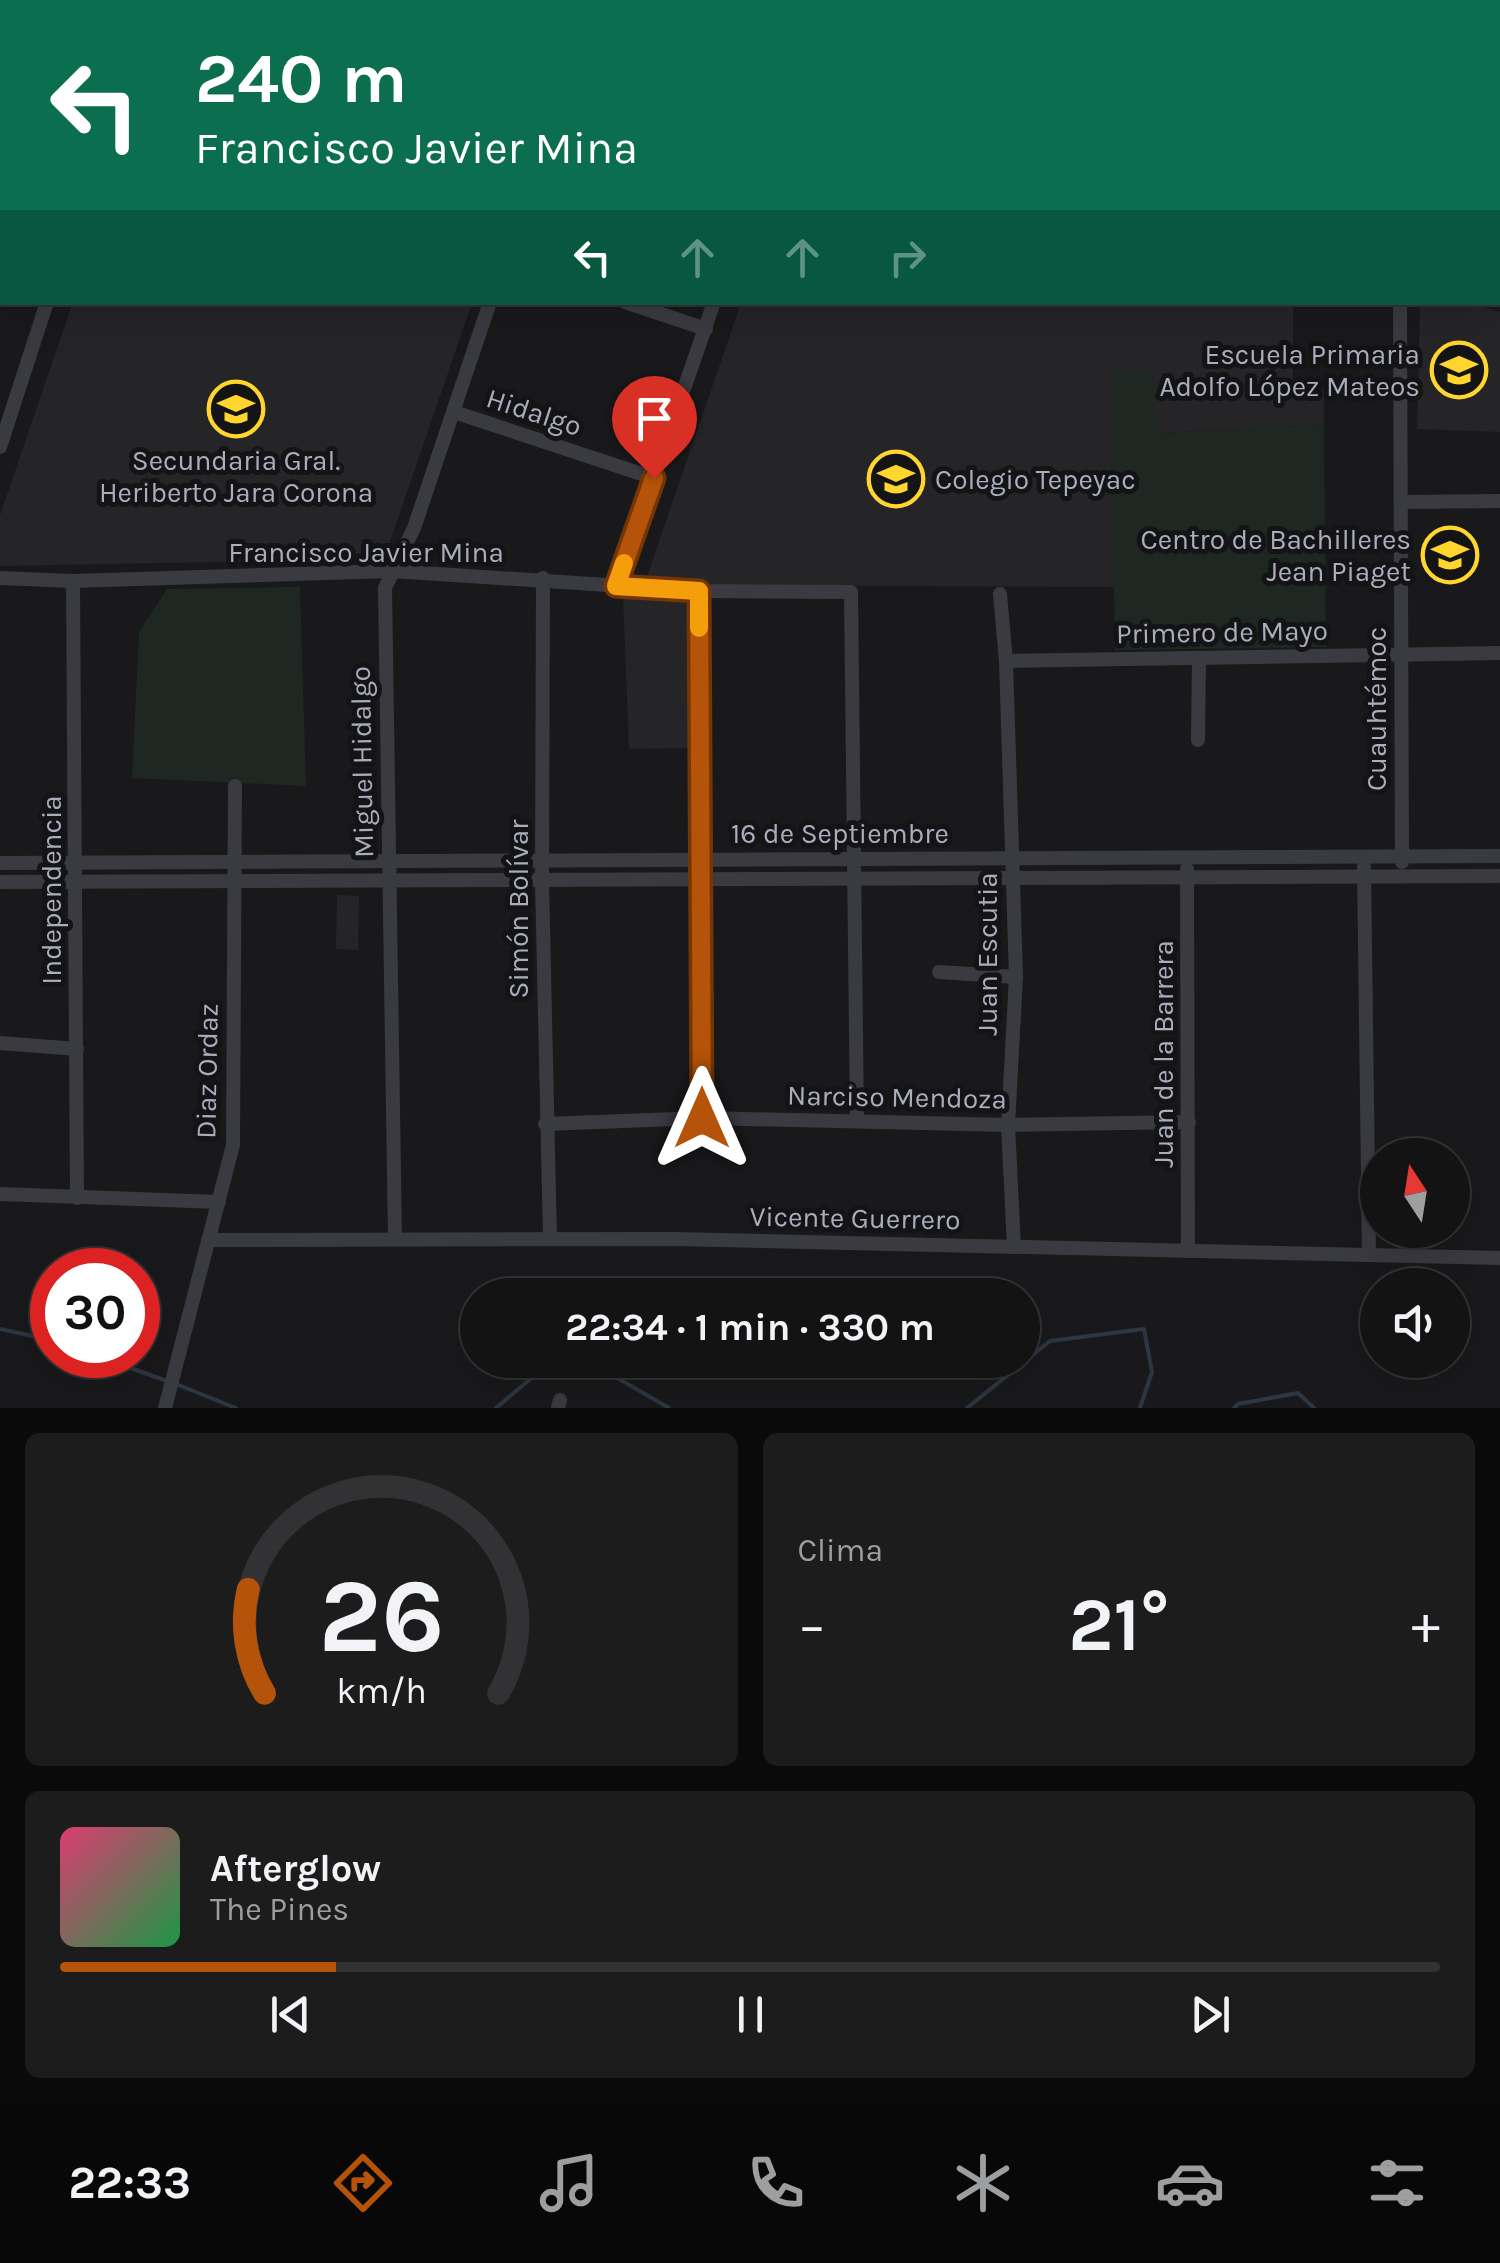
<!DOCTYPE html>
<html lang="es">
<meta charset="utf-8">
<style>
:root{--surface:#131314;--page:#1c1c1d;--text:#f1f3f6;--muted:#9d9ea0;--line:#323234;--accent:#b45309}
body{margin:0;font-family:Karla,sans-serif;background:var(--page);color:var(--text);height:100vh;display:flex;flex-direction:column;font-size:38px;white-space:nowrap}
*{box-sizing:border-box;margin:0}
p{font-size:32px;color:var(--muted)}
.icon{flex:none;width:55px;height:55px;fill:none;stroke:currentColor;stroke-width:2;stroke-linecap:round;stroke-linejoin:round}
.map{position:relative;height:1408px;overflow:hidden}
.panel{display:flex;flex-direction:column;gap:25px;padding:25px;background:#0a0a0b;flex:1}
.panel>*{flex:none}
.guide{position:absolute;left:0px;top:0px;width:1500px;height:305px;box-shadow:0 10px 40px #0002,0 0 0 2px var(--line);background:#0b6e4f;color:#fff;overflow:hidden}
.needle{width:65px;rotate:348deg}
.tools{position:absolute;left:1360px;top:1138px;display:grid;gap:20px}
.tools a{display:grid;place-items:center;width:110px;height:110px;border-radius:50%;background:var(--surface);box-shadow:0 10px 40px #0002,0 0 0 2px var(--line);font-size:50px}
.speed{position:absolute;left:30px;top:1248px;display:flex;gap:20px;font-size:50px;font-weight:700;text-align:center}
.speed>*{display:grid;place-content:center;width:130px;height:130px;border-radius:50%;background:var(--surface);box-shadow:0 10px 40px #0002,0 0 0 2px var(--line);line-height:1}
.speed .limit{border:15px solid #d22;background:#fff;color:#111}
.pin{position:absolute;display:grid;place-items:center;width:85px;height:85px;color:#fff;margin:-102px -42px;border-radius:50% 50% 50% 0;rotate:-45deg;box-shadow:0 0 10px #0007}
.pin .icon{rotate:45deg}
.me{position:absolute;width:110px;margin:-55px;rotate:0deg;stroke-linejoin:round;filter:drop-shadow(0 0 8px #0008)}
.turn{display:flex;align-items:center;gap:35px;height:210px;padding:0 30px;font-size:45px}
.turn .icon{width:130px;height:130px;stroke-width:2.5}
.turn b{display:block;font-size:70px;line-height:85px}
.lanes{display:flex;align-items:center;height:95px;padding:0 30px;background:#0003;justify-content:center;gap:50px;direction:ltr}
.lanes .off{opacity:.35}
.big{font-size:75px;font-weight:700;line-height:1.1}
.panel .card{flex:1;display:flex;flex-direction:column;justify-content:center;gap:15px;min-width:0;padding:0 35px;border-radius:15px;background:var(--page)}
.panel .dial{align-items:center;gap:0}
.dial svg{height:260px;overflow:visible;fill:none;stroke:var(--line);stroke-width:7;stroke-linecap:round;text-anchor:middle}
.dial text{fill:var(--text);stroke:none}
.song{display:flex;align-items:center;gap:30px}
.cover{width:120px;height:120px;border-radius:15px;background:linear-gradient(135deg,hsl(340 70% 55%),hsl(140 70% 35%))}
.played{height:10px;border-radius:5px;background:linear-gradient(90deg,var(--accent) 20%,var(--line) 20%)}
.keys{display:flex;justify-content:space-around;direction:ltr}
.heat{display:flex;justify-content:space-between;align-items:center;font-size:55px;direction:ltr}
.panel .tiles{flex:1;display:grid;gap:25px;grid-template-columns:1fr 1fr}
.card:last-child{grid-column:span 2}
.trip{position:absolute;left:460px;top:1278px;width:580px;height:100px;border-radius:50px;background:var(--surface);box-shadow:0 10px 40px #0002,0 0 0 2px var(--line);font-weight:700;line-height:100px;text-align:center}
.dock{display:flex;height:160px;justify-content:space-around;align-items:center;background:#080808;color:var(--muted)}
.dock .icon{width:70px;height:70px}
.dock .active{color:var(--accent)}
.dock b{font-size:45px;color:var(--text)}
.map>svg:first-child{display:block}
.built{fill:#252528}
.green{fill:#1e2721}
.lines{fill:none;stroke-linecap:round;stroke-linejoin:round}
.stream{stroke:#2d3641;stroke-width:4}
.minor{stroke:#3a3a41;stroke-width:14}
.secondary{stroke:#474851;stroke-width:20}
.route-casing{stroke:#753606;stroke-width:25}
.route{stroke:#b45309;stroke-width:18}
.slow{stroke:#f59e0b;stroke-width:18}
.labels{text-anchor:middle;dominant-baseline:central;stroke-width:10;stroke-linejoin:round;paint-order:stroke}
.poi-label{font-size:28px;fill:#aaadbc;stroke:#141416;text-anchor:end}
.street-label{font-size:28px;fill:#aaadbc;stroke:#141416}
</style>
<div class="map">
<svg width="1500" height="1408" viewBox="0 0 1500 1408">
<rect width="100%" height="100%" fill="#19191b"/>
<g class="built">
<path d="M73 302 472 303 384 559 0 566V515Z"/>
<path d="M741 303H1293V389L1324 390V425L1156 433 1111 372 1114 587 644 585Z"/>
<path d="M1420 303H1470L1500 312V432L1417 429Z"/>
<path d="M623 596 691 600 690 748 629 749Z"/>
<path d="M337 895 359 896 358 950 336 949Z"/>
</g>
<g class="green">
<path d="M1110 371 1154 372 1156 433 1324 425 1326 647 1115 650Z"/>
<path d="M300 587 306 786 132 778 139 632 167 589Z"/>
</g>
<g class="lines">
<g class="stream">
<path d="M0 1329 52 1340"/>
<path d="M94 1355 167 1381"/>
<path d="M176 1384 236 1408"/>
<path d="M496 1408 542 1369 609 1373 669 1408"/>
<path d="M967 1408 1050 1341 1144 1329 1152 1372 1140 1408"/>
<path d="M1234 1408 1238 1404 1298 1393 1314 1408"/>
</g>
<g class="minor">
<path d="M11 0 19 2"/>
<path d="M1139 0V2"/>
<path d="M1396 0V2"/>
<path d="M150 2 151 0"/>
<path d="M249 2V0"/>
<path d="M414 2 415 0"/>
<path d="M587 2 588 0"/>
<path d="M813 2 814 0"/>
<path d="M988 2V0"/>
<path d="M1498 35H1500"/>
<path d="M1498 140H1500"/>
<path d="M0 210 2 211"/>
<path d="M625 302 706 329"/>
<path d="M1400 302 1402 862"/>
<path d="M454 412 654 478"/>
<path d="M0 447 47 302"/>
<path d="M1402 502 1500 501"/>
<path d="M0 578 73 581 392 571 699 591 851 592 857 1121"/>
<path d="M543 578 542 881 550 1239"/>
<path d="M73 581 77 1198"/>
<path d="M616 586 714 302"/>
<path d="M699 591 702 1118"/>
<path d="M1000 594 1006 661 1016 977 1008 1125 1014 1247"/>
<path d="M1006 661 1500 653"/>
<path d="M1198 740 1199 658"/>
<path d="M0 863 1500 856"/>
<path d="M1364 867 1369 1255"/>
<path d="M1187 869 1188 1251"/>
<path d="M0 882 1500 876"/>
<path d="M939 972 1016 977"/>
<path d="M0 1043 77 1049"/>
<path d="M545 1124 702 1118 1008 1125 1189 1122"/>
<path d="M0 1194 219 1202"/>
<path d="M395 1239 385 588 414 528 490 302"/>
<path d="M208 1240 674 1239 1500 1258"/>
<path d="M165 1408 233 1145 235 786"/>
<path d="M558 1408 560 1400"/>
</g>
<g class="secondary">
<path d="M646 0 654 2"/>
<path d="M1498 282H1500"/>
</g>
</g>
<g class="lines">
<g class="route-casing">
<path id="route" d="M654 478 616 586 699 591 702 1118"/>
</g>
<use href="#route" class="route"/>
<path class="slow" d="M624 563 616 586 699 591V628"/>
</g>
<defs>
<g id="school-ring" transform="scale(2.875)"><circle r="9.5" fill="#141416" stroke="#ffd52e" stroke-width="1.5"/><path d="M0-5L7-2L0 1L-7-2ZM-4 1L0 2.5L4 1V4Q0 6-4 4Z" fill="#ffd52e"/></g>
<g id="university-ring" transform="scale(2.875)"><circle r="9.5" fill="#141416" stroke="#ffd52e" stroke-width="1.5"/><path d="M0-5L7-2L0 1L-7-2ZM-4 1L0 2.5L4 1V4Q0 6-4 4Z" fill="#ffd52e"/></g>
</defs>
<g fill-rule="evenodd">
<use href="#school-ring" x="1459" y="370"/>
<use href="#school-ring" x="236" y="409"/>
<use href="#school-ring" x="896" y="479"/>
<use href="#university-ring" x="1450" y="555"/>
</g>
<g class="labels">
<g class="poi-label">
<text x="1420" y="354">Escuela Primaria<tspan x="1420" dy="32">Adolfo López Mateos</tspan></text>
<text x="236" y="460" text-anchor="middle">Secundaria Gral.<tspan x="236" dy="32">Heriberto Jara Corona</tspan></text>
<text x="935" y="479" text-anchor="start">Colegio Tepeyac</text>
<text x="1411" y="539">Centro de Bachilleres<tspan x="1411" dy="32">Jean Piaget</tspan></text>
</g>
<g class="street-label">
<text transform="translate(534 412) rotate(18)">Hidalgo</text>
<text x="366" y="552">Francisco Javier Mina</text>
<text transform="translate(1222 632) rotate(-1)">Primero de Mayo</text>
<text transform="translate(1376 709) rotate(-90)">Cuauhtémoc</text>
<text transform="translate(362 762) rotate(-91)">Miguel Hidalgo</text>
<text x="840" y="833">16 de Septiembre</text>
<text transform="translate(51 890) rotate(-90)">Independencia</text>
<text transform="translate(518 909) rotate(-90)">Simón Bolívar</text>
<text transform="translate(987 954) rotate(-90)">Juan Escutia</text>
<text transform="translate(1163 1054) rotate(-90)">Juan de la Barrera</text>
<text transform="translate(207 1071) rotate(-89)">Diaz Ordaz</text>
<text transform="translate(897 1097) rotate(1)">Narciso Mendoza</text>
<text transform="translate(855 1218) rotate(1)">Vicente Guerrero</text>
</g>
</g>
</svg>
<div class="tools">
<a><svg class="needle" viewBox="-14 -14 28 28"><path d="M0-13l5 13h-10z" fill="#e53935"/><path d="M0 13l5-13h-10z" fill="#9d9ea0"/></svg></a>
<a><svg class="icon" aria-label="sound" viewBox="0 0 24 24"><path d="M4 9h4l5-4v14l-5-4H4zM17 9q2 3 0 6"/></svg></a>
</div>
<div class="speed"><div class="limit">30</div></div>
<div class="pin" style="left:654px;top:478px;background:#d93025"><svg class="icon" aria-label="arrive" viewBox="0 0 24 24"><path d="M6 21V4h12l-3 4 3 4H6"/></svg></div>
<svg class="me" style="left:702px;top:1118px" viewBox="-20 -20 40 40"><path d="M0-17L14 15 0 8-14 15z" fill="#b45309" stroke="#fff" stroke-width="4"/></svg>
<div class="trip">22:34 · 1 min · 330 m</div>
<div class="guide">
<div class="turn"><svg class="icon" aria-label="left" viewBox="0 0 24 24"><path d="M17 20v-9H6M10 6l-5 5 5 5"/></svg><div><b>240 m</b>Francisco Javier Mina</div></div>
<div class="lanes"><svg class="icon" aria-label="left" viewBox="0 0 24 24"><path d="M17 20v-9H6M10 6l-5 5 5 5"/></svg><svg class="icon off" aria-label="ahead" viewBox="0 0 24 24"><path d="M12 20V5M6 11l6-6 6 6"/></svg><svg class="icon off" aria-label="ahead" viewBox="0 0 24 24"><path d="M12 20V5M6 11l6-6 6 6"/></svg><svg class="icon off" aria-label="right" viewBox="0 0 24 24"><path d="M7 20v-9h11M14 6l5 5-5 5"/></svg></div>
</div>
</div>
<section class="panel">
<div class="tiles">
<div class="card dial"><svg viewBox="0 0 100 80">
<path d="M14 69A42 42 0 1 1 86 69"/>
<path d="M14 69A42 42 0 0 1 9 37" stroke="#b45309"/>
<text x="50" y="56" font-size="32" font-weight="700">26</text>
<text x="50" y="72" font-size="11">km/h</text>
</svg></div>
<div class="card"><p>Clima</p>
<div class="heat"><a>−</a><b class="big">21°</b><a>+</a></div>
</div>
<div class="card">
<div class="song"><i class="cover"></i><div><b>Afterglow</b><p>The Pines</p></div></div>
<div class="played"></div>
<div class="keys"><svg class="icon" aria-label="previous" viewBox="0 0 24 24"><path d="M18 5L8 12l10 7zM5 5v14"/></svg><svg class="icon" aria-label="pause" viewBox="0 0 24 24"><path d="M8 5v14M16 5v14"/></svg><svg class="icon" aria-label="next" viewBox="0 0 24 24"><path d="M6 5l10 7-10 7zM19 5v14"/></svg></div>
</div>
</div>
</section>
<nav class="dock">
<b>22:33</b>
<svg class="icon active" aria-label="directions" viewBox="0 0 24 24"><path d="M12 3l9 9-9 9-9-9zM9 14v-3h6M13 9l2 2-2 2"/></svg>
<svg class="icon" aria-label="music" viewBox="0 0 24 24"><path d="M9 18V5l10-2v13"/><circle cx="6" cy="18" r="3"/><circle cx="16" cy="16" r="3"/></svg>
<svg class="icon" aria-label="phone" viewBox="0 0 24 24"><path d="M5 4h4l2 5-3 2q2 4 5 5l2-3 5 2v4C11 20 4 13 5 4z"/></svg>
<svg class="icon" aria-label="climate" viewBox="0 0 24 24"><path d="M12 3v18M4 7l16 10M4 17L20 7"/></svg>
<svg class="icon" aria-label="car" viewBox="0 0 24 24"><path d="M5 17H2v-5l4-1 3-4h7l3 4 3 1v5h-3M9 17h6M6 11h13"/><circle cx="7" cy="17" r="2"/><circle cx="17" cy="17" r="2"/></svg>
<svg class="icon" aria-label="filters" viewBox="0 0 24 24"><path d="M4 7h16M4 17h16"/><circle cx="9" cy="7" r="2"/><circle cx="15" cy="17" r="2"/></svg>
</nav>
